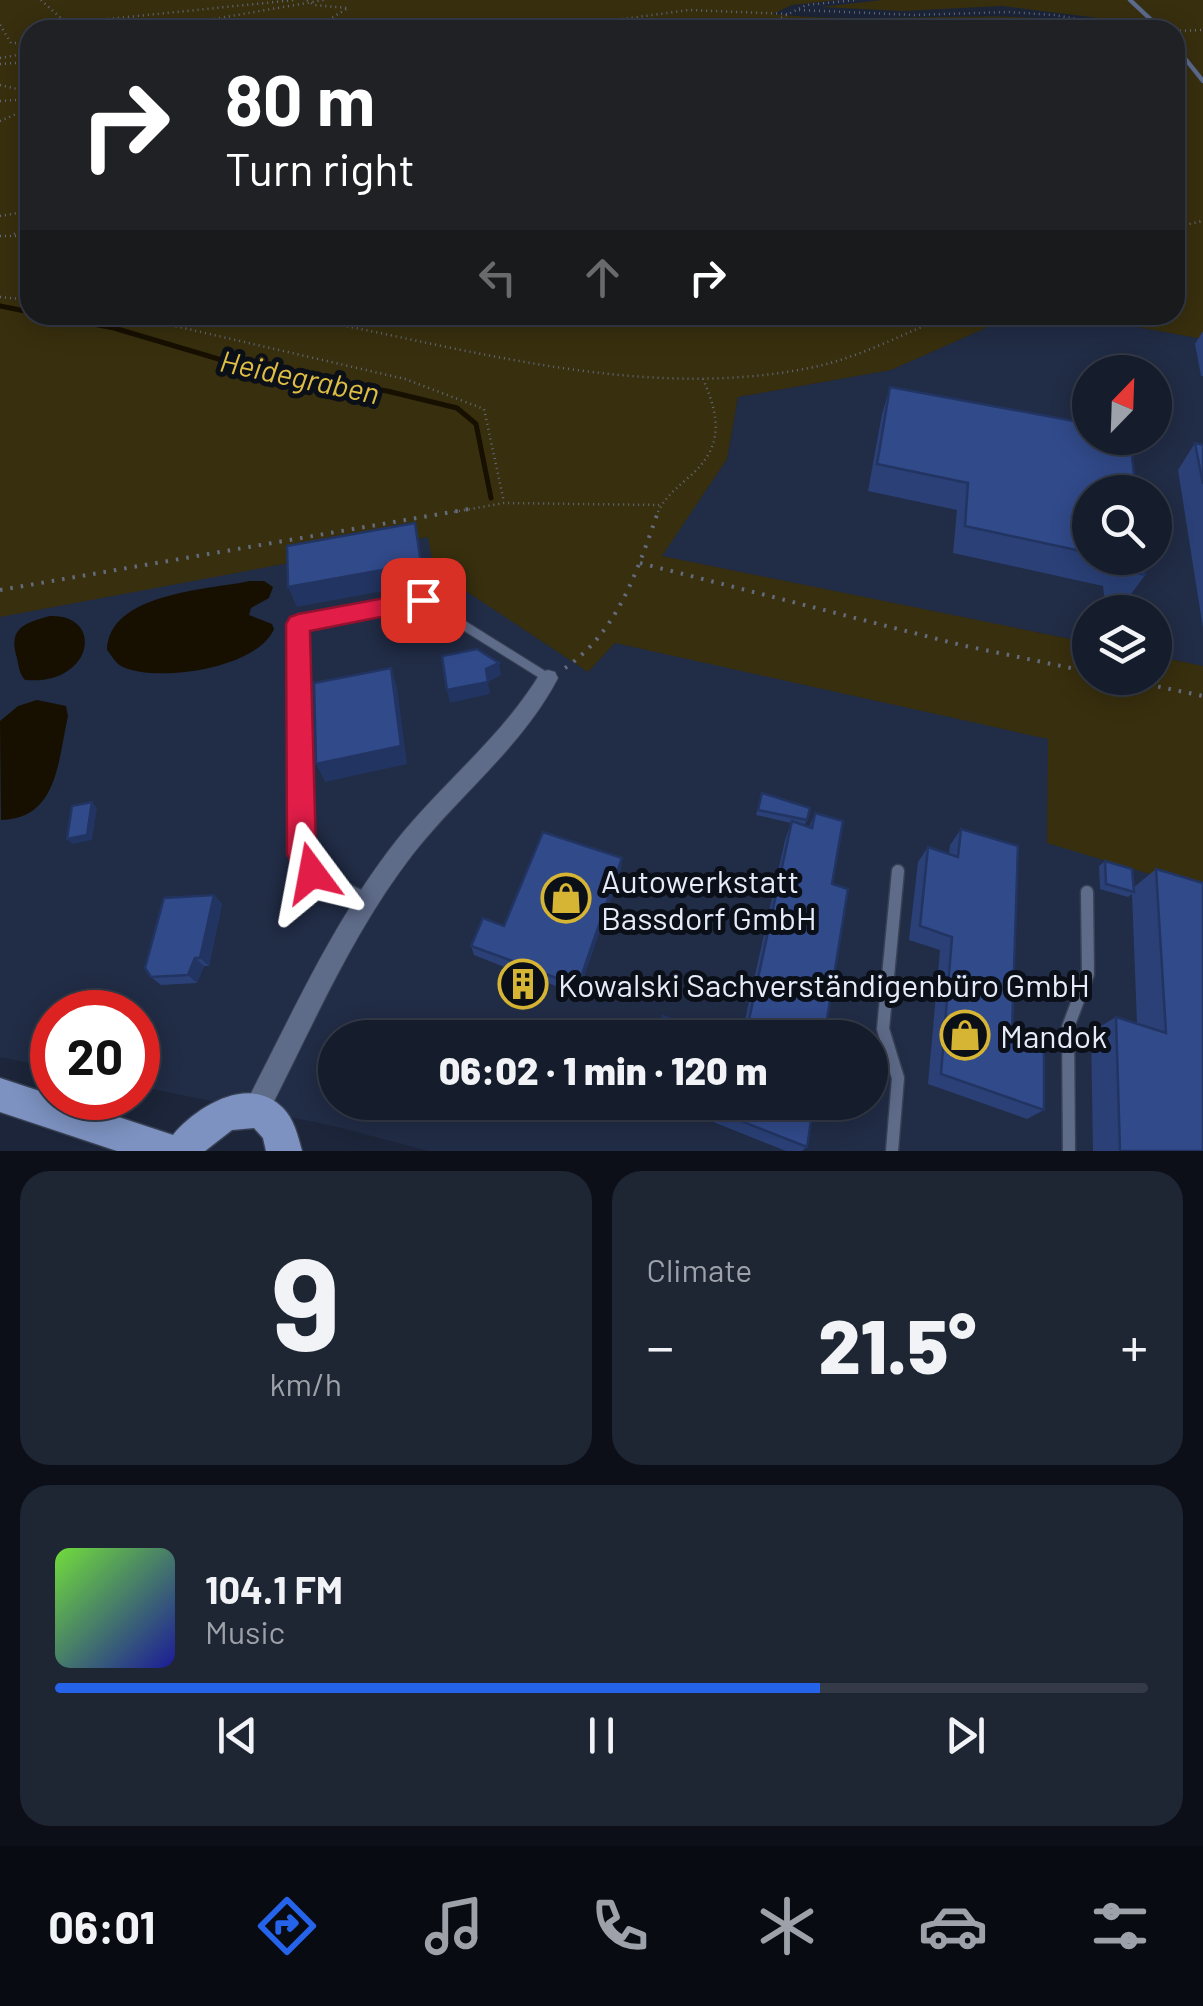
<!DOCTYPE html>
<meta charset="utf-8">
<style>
:root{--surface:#151c2b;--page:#1e2533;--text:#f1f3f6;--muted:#9da1a9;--line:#343a47;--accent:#2563eb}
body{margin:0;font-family:Barlow,sans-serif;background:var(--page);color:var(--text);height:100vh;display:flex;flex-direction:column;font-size:38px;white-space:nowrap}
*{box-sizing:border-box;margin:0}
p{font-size:32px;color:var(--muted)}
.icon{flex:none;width:55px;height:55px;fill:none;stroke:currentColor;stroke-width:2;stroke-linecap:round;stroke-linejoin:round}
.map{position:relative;height:1151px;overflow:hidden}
.details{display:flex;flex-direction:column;gap:20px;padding:20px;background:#0c0f18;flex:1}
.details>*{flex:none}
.hud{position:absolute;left:20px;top:20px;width:1165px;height:305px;border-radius:30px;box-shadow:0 5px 25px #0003,0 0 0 2px var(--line);background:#202124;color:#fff;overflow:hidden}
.needle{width:65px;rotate:23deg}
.buttons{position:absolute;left:1072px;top:355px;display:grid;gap:20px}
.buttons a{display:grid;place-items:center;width:100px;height:100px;border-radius:50%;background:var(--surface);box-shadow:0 5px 25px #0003,0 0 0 2px var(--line);font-size:50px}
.speed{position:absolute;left:30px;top:990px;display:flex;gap:20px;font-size:50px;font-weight:700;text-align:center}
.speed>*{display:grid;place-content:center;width:130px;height:130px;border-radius:50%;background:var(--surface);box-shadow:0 5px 25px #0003,0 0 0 2px var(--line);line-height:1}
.speed .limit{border:15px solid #d22;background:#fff;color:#111}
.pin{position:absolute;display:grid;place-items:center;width:85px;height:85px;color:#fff;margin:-42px;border-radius:20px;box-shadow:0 5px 15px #0006}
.me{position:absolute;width:110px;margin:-55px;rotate:347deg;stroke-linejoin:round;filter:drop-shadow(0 0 8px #0008)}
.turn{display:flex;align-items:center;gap:35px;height:210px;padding:0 40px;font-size:45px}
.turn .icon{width:130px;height:130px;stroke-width:2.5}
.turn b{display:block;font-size:70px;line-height:85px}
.lanes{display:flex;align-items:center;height:95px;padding:0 40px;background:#0003;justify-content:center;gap:50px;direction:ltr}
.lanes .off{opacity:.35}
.big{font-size:75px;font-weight:800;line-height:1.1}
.details .tile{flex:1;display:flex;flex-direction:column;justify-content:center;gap:15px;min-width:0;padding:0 35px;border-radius:30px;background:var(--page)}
.details .dial{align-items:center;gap:0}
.dial b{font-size:130px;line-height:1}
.song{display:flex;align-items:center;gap:30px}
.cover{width:120px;height:120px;border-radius:15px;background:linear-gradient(135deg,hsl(100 70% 55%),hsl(240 70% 35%))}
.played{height:10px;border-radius:5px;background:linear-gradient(90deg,var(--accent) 70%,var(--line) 70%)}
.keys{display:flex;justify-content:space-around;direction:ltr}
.heat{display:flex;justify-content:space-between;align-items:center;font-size:55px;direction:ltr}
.details .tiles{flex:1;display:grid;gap:20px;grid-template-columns:1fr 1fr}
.tile:last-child{grid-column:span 2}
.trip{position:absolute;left:318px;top:1020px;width:570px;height:100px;border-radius:50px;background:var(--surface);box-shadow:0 5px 25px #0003,0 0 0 2px var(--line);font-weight:800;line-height:100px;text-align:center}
.tab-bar{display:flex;height:160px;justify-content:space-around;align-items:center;background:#080b11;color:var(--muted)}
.tab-bar .icon{width:70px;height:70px}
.tab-bar .selected{color:var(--accent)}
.tab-bar b{font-size:45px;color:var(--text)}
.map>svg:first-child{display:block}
.built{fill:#212c46;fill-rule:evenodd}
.green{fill:#382f0e}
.water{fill:#171000}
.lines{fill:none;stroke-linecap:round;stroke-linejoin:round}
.stream{stroke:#171000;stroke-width:5}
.lane-far2-casing{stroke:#384154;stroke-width:5}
.lane-far1-casing{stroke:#384154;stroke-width:11}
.lane-casing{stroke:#384154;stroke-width:15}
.street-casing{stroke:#384154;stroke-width:2}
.secondary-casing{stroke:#384154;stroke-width:3}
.path-far1{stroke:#636b7d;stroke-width:2.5;stroke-dasharray:1 4;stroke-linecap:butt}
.path{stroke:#636b7d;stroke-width:4;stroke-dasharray:2.5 8;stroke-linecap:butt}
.lane-far2{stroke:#5e6b89;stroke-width:4}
.lane-far1{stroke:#5e6b89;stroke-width:9}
.lane{stroke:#5e6b89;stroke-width:12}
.street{fill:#5e6b89;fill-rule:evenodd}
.secondary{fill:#7d92c1;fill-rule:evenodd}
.wall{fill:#2a4077}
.shaded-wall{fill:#223461}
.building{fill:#314a8a;stroke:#223461;stroke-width:2.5}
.route{fill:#e11d48;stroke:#92132f;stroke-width:2.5}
.labels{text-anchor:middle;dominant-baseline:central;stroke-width:10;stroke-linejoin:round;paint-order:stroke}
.water-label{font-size:30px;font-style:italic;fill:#debd44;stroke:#0b0f18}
.near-poi-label{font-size:32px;fill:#e5ebf9;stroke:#0b0f18;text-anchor:start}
</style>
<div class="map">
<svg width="1203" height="1151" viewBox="0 0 1203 1151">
<rect width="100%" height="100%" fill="#1c2539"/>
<g class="built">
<path d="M1015 315H1071L1203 339V666L1155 656V612H1090V643L661 556 727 459 738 397 890 370ZM1090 372H1155V438H1090ZM1090 492H1155V558H1090Z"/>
<path d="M429 537 588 672 615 643 1203 767V1151H428L338 1127 138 1086V1012H52V1068L0 1057V616ZM335 1038H870V1102H335Z"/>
</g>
<path class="green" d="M0 0H838L792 5 773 14C879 25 987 8 1093 23L1098 18 1002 6 902 11 821 7 882 0H1203V339L1071 315H1175V30H30V315H1015L891 370 738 397 727 459 662 556 1090 643V678H1155V656L1203 666V890L1047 843 1048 739 615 643 588 672 434 570 428 537 0 617Z"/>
<g class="water">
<path d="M250 581H264L273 587 269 598 251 608 249 615 272 624 274 629C258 668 158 683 123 667 116 664 112 656 107 650 109 593 206 590 250 581Z"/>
<path d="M50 616C105 614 94 686 25 680 19 673 19 667 17 658 8 629 23 623 50 616Z"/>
<path d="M37 700 66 706 68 716C58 760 58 819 1 820L0 721 18 706Z"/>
</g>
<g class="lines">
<g class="stream">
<path d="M0 306 30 312"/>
<path d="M47 315 114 328 256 370 387 391 457 408 476 424 491 498"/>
</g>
<g class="lane-far2-casing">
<g id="lane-far2">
<path d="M1130 0 1162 30"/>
<path d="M1175 46 1203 81"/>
</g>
</g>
<g class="lane-far1-casing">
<path id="lane-far1" d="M301 791 298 624 423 600 548 678"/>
</g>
<g class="lane-casing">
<g id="lane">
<path d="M301 788C302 868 292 863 366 899"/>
<path d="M892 1151 898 1078 883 1029 898 871"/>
<path d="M1069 1151 1068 1027 1088 974 1087 892"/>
</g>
</g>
<g class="street-casing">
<path id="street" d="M548 670 555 672 558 678C522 747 460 794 413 854 351 934 311 1030 265 1119L256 1123 247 1119 243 1110 247 1101C293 1012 334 920 396 841 443 782 502 737 541 672Z"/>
</g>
<g class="secondary-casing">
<path id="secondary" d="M0 1078 173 1135C197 1106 250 1074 283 1108 294 1119 298 1136 302 1151H266L263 1138 254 1128 232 1130 205 1151H117L0 1112Z"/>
</g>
<g class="path-far1">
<path d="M41 0 63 20 78 22 295 0"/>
<path d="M307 0 314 5 348 8 312 30"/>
<path d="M799 10 914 15 1008 12 1054 15 1140 30"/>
<path d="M0 25 11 43H30"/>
<path d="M150 30 324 0"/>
<path d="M182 30 266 22 381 25"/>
<path d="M347 30 623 19 689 10 789 14"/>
<path d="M728 30 773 22 806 5 856 0"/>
<path d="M1175 31 1203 30"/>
<path d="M0 58 30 53"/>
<path d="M0 64 30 62"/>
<path d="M0 85 30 92"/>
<path d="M0 101 30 99"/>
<path d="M0 121 30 108"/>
<path d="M0 216 30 211"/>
<path d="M1175 227 1203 221"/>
<path d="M14 234 30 225"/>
<path d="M0 236H30"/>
<path d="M0 297 30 300"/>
<path d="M127 315 405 379 484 409 504 502"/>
<path d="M314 315 341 325C495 356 657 400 814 367 861 357 905 333 949 315"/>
<path d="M454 512 504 503 660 505"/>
<path d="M658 512C665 497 677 488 689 477 724 447 720 418 703 379"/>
</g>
<g class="path">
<path d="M640 563 961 645 1090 672"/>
<path d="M0 590 469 509"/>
<path d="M565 668C619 631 638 568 659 509"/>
<path d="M1117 678 1203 696"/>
</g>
<use href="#lane-far2" class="lane-far2"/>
<use href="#lane-far1" class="lane-far1"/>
<use href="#lane" class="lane"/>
<use href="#street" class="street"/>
<use href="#secondary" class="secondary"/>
</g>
<g class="wall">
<path d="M1203 331V376H1201L1195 344Z"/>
<path d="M890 387 1090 492V558H1143L1145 575 1126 601 1104 596 1103 586 953 553 957 510 868 491 882 414Z"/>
<path d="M1195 443 1203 445V628L1178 470Z"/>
<path d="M762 793 810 808 805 825 809 827 815 813 832 884 824 1038H741L785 840 791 823 756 815Z"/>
<path d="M961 829 1012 1032 1044 1110 1027 1119 928 1084 940 950 909 940 918 862 928 847 949 854 950 845Z"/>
<path d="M622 858 621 869 578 994 537 979 530 997 510 989 508 980 512 970 474 955 471 946Z"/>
<path d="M1105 861 1133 888 1156 869 1203 1151H1093L1091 1032 1116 1017 1137 1023 1132 894 1128 897 1100 889 1099 866Z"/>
<path d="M214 895 222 904 209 966H204L197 983 161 985 151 977Z"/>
<path d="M663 1102H814L807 1147 802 1151H786Z"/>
</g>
<g class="shaded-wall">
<path d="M415 523 426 583 297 607 288 587Z"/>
<path d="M499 663 501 675 488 682 486 669Z"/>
<path d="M391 668 397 687 407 764 325 782 316 764Z"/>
<path d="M488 682 490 694 450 703 447 690Z"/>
<path d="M92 802 97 808 92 840 73 844 67 839Z"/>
<path d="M622 858 621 869 578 994V986Z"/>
<path d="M214 895 222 904 209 966 200 958Z"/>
<path d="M195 958 204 966 197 983 188 975Z"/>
<path d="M535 970 537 979 530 997 528 989Z"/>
</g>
<g class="building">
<path d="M890 387 1090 424V438H1130L1136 492H1090V553L965 526 968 483 877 464Z"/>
<path d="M1195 443 1203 445V484Z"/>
<path d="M415 523 421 563 288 587 287 546Z"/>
<path d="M1111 558H1143L1145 575 1122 570 1121 560Z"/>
<path d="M477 649 499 663 486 669 488 682 447 690 442 656Z"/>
<path d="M391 668 401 746 316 764 314 683Z"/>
<path d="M762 793 810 808 807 820 758 810Z"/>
<path d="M92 802 87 835 67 839 72 806Z"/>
<path d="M815 813 843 821 832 884 848 889 824 1038H745L792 821 812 828Z"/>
<path d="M961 829 1018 846 1012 1032 1044 1044V1110L941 1074 952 937 920 926 928 847 958 857Z"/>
<path d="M543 832 622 858 578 986 535 970 528 989 508 980 515 962 471 946 483 918 504 926Z"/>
<path d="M1105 861 1132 869 1134 892 1106 884Z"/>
<path d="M1156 869 1203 883V1151H1120L1116 1017 1166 1033Z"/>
<path d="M214 895 200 958H195L188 975 151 977 145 968 164 898Z"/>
<path d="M663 1016 689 1026 688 1033 700 1038H657Z"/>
<path d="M693 1102H814L807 1147Z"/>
</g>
<path class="route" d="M423 591 435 600 431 607 310 631 316 851 327 873 323 883 312 887 302 883 287 854 286 624 290 617 298 614Z"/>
<defs>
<g id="shop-ring" transform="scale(2.5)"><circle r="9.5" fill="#0b0f18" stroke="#d6b534" stroke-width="1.5"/><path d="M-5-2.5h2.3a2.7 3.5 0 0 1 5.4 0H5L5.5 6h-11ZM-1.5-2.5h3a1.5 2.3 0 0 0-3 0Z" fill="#d6b534"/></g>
<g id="building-ring" transform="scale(2.5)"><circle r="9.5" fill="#0b0f18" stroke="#d6b534" stroke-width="1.5"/><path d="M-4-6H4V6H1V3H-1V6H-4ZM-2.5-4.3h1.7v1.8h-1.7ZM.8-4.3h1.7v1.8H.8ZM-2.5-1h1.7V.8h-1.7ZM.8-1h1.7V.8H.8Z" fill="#d6b534"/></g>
</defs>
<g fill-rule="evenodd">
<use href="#shop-ring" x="566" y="898"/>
<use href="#building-ring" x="523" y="984"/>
<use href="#shop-ring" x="965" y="1035"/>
</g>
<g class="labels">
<g class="water-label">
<text transform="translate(300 376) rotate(12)">Heidegraben</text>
</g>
<g class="near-poi-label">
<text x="601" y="880">Autowerkstatt<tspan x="601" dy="37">Bassdorf GmbH</tspan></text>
<text x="558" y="984">Kowalski Sachverständigenbüro GmbH</text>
<text x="1000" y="1035">Mandok</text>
</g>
</g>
</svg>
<div class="buttons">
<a><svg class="needle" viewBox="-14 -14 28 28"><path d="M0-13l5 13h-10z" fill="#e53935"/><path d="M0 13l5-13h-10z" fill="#9da1a9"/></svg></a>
<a><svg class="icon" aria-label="search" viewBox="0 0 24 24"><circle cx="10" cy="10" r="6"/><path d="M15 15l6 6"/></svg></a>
<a><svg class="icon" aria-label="layers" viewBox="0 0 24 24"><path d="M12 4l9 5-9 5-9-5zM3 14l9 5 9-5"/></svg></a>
</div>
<div class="speed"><div class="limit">20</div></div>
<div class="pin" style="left:423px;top:600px;background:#d93025"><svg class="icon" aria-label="arrive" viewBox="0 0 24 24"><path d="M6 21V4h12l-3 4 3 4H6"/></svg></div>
<svg class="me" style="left:312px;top:873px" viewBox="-20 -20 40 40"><path d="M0-17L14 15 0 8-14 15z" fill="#e11d48" stroke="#fff" stroke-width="4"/></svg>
<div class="trip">06:02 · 1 min · 120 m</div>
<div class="hud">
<div class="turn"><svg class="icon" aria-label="right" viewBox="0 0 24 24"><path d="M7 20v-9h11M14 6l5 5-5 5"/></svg><div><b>80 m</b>Turn right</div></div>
<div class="lanes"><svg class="icon off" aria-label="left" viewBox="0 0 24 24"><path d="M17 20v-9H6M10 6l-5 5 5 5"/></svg><svg class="icon off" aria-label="ahead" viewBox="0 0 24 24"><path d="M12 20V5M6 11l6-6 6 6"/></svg><svg class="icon" aria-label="right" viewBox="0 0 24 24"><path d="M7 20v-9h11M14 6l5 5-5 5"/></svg></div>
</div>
</div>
<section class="details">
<div class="tiles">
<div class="tile dial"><b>9</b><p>km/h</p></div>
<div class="tile"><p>Climate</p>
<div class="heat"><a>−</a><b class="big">21.5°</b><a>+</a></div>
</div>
<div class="tile">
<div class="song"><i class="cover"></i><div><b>104.1 FM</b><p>Music</p></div></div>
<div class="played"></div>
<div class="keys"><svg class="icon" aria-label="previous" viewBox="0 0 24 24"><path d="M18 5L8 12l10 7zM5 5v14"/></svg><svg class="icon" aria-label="pause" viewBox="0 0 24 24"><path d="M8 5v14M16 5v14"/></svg><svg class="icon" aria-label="next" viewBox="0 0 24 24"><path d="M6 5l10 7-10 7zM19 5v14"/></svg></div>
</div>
</div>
</section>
<nav class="tab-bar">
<b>06:01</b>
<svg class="icon selected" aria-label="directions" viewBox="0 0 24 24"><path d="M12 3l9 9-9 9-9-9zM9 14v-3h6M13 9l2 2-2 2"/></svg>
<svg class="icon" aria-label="music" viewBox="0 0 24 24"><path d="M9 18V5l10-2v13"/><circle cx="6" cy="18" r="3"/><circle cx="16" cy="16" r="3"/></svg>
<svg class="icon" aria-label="phone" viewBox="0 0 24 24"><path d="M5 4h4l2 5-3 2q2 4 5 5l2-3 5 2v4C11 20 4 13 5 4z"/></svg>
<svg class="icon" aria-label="climate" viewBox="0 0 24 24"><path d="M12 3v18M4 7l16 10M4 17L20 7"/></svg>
<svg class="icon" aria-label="car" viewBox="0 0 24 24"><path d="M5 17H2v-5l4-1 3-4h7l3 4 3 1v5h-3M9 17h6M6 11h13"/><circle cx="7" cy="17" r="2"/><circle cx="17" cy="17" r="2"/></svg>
<svg class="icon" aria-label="filters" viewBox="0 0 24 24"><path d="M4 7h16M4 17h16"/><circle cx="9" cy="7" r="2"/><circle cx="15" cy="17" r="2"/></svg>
</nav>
